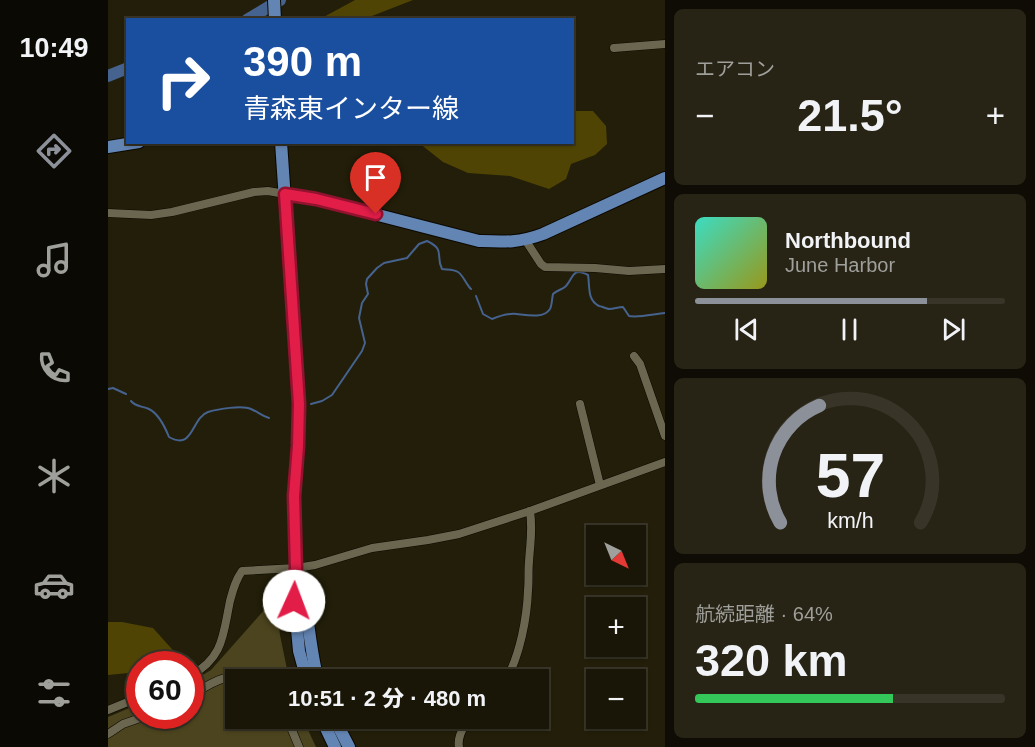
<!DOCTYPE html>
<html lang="ja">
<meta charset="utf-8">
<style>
:root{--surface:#1a1607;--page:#272315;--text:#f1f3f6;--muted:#9f9f9b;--line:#383528;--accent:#8c9099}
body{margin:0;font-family:Helvetica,"Noto Sans JP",sans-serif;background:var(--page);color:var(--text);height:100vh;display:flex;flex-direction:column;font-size:22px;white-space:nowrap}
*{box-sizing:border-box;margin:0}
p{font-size:20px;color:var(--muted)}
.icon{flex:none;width:33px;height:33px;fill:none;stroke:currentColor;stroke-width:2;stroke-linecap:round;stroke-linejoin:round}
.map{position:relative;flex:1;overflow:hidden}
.sheet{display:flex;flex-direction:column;gap:9px;padding:9px;background:#0e0c04;width:370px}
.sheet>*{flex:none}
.banner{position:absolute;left:18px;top:18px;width:448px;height:126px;border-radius:0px;box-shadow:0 2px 4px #0004,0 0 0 2px var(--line);background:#1a4fa0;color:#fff;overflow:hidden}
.needle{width:39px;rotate:137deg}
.fabs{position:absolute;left:478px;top:525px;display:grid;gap:12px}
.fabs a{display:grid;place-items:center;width:60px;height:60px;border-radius:0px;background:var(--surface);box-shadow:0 2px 4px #0004,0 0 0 2px var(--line);font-size:30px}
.speed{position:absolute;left:18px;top:651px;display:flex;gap:12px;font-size:30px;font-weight:700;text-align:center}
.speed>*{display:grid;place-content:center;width:78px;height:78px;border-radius:50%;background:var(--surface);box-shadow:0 2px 4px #0004,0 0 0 2px var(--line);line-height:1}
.speed .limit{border:9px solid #d22;background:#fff;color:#111}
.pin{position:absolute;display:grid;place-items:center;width:51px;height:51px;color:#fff;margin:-62px -26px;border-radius:50% 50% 50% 0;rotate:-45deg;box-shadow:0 0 6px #0007}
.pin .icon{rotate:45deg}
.me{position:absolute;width:66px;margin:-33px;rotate:2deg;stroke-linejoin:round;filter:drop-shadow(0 0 4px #0008)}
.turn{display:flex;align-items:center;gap:21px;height:126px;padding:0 18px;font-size:27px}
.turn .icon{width:78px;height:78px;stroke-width:2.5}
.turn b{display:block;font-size:42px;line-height:51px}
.big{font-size:45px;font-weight:800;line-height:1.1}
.sheet .card{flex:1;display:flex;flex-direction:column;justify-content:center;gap:9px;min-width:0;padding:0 21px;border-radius:9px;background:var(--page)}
.sheet .dial{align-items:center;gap:0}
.dial svg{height:156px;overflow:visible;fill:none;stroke:var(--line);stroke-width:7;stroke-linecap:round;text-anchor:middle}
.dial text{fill:var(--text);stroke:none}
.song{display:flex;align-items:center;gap:18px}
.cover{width:72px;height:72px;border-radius:9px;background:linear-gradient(135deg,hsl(170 70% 55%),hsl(60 70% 35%))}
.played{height:6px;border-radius:3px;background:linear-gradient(90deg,var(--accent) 75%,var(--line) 75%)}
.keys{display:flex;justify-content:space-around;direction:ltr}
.heat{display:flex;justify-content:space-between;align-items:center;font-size:33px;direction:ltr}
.charge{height:9px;border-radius:4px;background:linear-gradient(90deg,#34c759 64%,var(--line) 0)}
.trip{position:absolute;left:117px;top:669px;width:324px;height:60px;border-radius:0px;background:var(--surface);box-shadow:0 2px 4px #0004,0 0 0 2px var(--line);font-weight:800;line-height:60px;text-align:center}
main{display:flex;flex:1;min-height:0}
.menu{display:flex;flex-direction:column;width:108px;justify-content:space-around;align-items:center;background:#0a0903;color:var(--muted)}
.menu .icon{width:42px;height:42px}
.menu .current{color:var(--accent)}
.menu b{font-size:27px;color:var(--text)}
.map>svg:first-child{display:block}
.green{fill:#4c441e}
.forest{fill:#4f4403}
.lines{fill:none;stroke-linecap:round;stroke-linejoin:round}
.stream{stroke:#46628e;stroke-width:2}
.river{stroke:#46628e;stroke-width:12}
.minor-casing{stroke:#0c0800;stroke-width:9}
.primary-casing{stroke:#0c0800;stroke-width:14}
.minor{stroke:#6a664f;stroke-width:8}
.primary{stroke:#6385b3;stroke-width:12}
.route-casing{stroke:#92132f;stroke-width:15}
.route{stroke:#e11d48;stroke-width:10}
</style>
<main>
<nav class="menu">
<b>10:49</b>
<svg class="icon current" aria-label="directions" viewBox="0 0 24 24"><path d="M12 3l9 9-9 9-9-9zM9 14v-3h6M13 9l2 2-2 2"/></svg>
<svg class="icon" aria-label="music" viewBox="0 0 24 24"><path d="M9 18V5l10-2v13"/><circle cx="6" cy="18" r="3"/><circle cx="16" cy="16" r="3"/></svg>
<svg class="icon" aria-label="phone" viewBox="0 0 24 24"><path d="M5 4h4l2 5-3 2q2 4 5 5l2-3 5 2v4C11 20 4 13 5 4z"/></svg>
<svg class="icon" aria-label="climate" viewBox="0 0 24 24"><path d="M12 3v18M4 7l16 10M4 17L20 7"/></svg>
<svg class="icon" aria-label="car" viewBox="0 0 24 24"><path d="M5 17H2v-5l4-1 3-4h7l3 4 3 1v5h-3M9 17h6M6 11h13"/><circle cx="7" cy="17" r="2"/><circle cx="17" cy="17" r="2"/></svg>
<svg class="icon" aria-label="filters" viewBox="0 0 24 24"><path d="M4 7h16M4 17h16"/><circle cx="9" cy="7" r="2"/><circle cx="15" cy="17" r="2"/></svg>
</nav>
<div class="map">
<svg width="557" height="747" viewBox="0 0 557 747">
<rect width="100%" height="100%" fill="#221e09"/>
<path class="green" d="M165 602 168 603 172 635 181 679 128 680V718L195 719 208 747H0V717L31 704 32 716H82L83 682 103 670 157 609Z"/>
<g class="forest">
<path d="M247 0H305L264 16 261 19H212Z"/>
<path d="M465 111H485L498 126 499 144 487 155 463 164 458 179 441 189 402 176 360 173 335 162 311 143 465 142Z"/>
<path d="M0 622H14L45 628 71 657 66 664H32L31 672 0 675Z"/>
</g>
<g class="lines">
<g class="stream">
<path d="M368 296 375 314 384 319C391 316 401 313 409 314 418 315 436 319 442 309 444 305 444 298 445 294 449 290 454 290 458 286 466 277 464 267 480 275 482 287 479 300 491 306 492 306 500 309 501 309 506 309 510 307 515 307L521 316C530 318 546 314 557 313"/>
<path d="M0 389 5 388 18 394"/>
<path d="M23 401C28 407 34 406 41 409 51 414 57 427 61 437 86 451 83 418 100 412 110 409 134 405 143 409 150 412 154 416 161 418"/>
<path d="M203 404 214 401 224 395 254 351 257 343 251 318 254 303 260 294 258 284 259 279 269 268 276 263 299 258 311 244 319 241C338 250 327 255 334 269 338 270 345 269 350 272 355 275 358 284 363 289"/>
</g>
<g class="river">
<path d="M139 20 172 0"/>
<path d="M0 76 20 68"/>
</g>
<g class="minor-casing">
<g id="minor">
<path d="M506 48 557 44"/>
<path d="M0 213 43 215 64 212 146 192 160 191 177 194"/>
<path d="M418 241 433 264 437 267 487 268 521 271 557 269"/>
<path d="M526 356 532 364 557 436"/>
<path d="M472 404 492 485"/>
<path d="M82 676C116 658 115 634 122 601 125 590 127 581 134 571L188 568 207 565 264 548 320 540 351 534 422 511 557 462"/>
<path d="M398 680C412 655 419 618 420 590 421 581 420 571 421 562 422 543 425 531 422 511"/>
<path d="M82 696C104 683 118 671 144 680"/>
<path d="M0 710 32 697"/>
<path d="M179 718 191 747"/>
<path d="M0 734 15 724 38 716"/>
<path d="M351 747C349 737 356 727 360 718"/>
</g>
</g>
<g class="primary-casing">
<g id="primary">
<path d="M166 0 167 20"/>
<path d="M173 142 191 404 190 446 186 497 188 568 185 585 191 651 199 680"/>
<path d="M0 147 31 142"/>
<path d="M177 194 208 199 371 241C396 242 411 243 435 234L557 178"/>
<path d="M188 569C201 604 200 643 210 680"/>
<path d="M213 718 227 747"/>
<path d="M226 718 241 747"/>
</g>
</g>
<use href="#minor" class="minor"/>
<use href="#primary" class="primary"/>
</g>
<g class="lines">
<g class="route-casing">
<path id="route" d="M186 601 185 585 188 568 186 496 190 446 191 404 177 194 208 199 268 214"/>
</g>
<use href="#route" class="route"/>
</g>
</svg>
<div class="fabs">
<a><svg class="needle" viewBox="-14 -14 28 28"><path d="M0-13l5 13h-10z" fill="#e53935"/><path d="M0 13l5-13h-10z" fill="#9f9f9b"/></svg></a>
<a>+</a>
<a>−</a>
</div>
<div class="speed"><div class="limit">60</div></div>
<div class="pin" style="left:268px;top:214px;background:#d93025"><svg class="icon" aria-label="arrive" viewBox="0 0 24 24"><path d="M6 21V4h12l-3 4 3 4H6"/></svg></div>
<svg class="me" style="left:186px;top:601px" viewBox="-20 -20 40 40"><circle r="19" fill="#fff"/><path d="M0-13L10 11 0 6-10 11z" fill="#e11d48"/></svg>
<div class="trip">10:51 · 2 分 · 480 m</div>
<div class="banner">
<div class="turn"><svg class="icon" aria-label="right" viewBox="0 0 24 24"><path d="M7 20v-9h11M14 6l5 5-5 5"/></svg><div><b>390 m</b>青森東インター線</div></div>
</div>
</div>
<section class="sheet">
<div class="card"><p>エアコン</p>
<div class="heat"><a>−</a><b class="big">21.5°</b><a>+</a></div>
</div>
<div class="card">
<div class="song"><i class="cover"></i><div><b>Northbound</b><p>June Harbor</p></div></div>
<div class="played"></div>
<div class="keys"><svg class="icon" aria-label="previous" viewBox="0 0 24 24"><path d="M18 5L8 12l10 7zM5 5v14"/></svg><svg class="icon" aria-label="pause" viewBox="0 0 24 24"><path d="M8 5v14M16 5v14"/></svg><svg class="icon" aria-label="next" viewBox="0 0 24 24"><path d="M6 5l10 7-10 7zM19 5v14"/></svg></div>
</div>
<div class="card dial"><svg viewBox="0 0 100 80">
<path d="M14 69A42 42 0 1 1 86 69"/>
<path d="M14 69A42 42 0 0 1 34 9" stroke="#8c9099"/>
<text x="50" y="56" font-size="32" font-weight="700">57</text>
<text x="50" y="72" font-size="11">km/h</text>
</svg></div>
<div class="card"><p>航続距離 · 64%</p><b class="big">320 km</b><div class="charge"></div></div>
</section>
</main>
